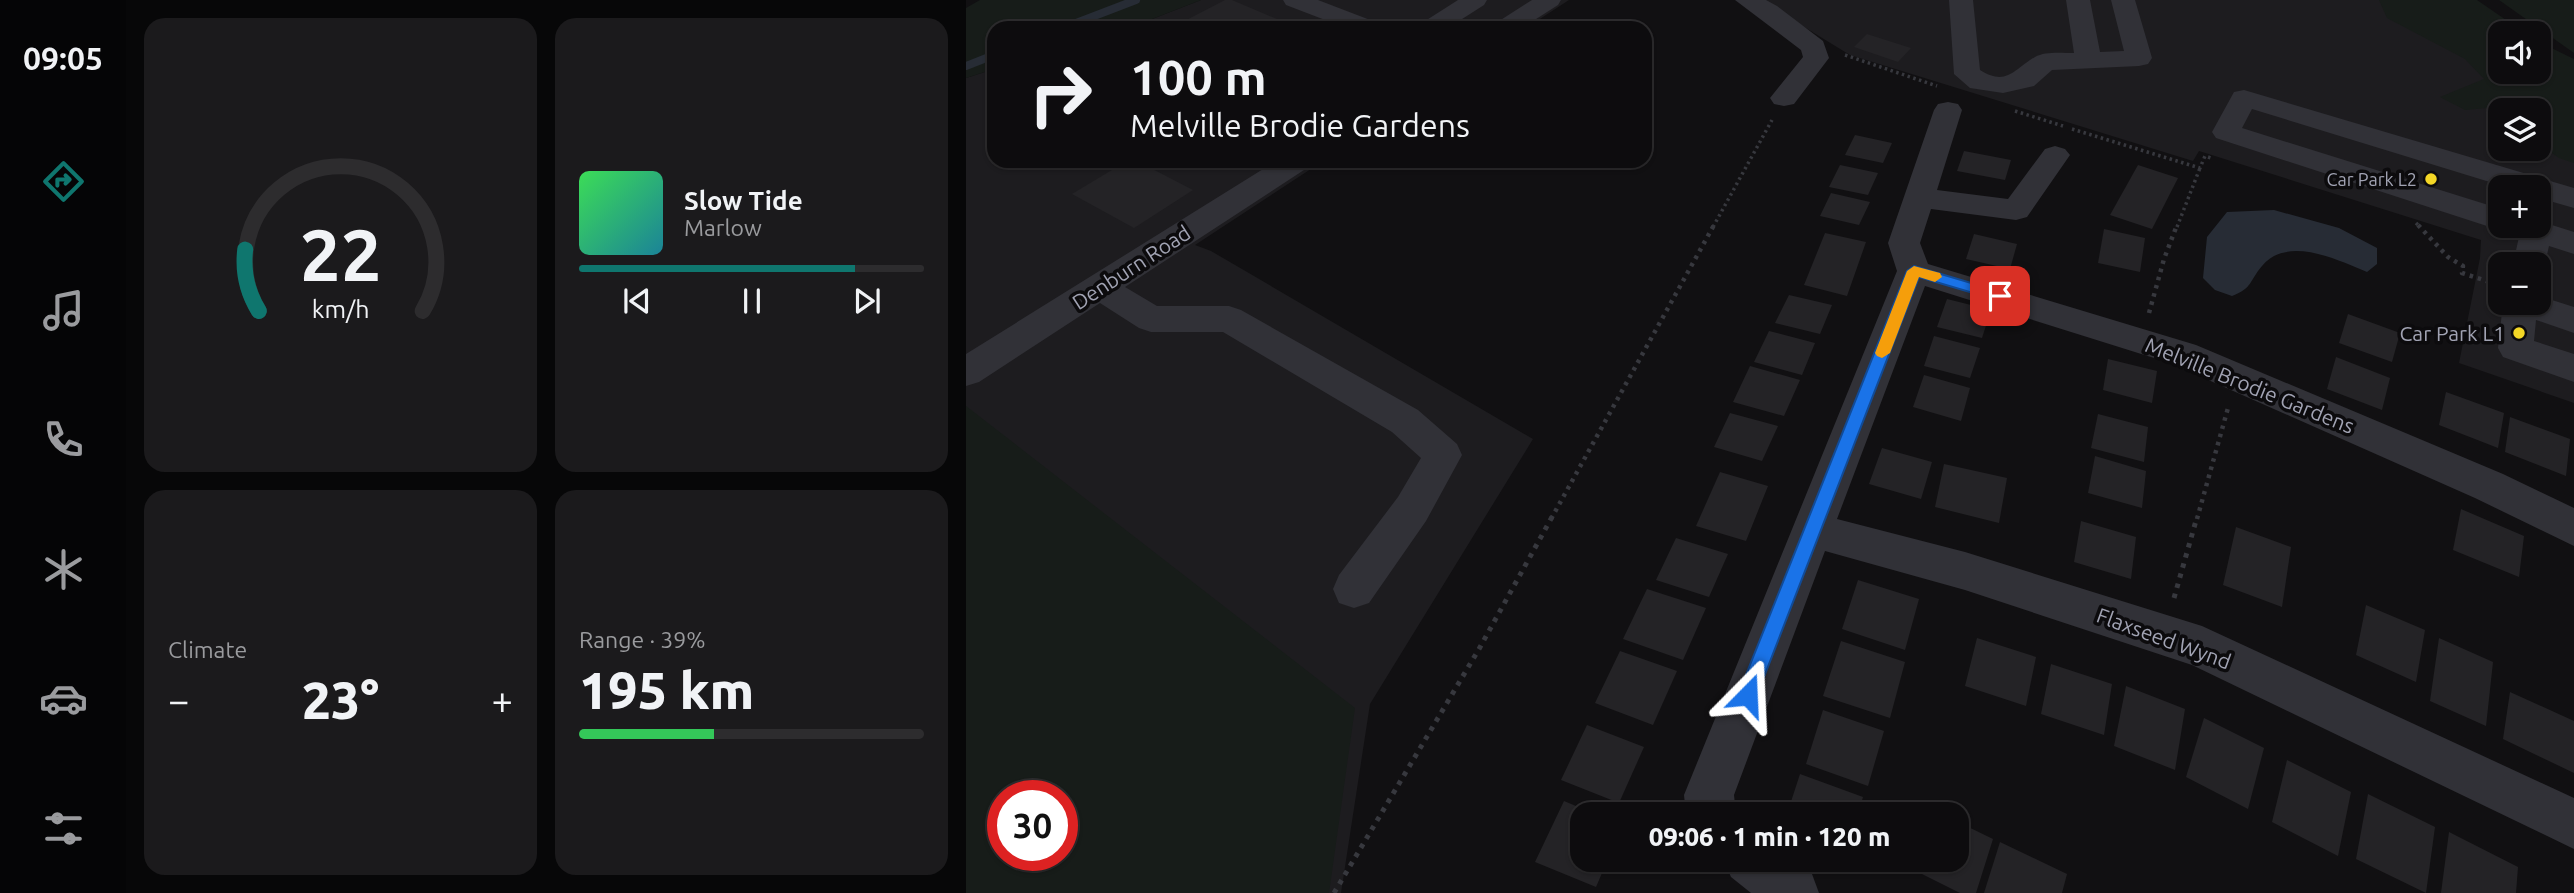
<!DOCTYPE html>
<meta charset="utf-8">
<style>
:root{--surface:#0d0c0e;--page:#1b1a1c;--text:#f1f3f6;--muted:#9a9b9e;--line:#2d2c2e;--accent:#0f766e}
body{margin:0;font-family:Ubuntu,sans-serif;background:var(--page);color:var(--text);height:100vh;display:flex;flex-direction:column;font-size:26px;white-space:nowrap}
*{box-sizing:border-box;margin:0}
p{font-size:23px;color:var(--muted)}
.icon{flex:none;width:38px;height:38px;fill:none;stroke:currentColor;stroke-width:2;stroke-linecap:round;stroke-linejoin:round}
.map{position:relative;flex:1;overflow:hidden}
.sheet{display:flex;flex-direction:column;gap:18px;padding:18px;background:#070708;width:840px}
.sheet>*{flex:none}
.hud{position:absolute;left:21px;top:21px;width:665px;height:147px;border-radius:21px;box-shadow:0 2px 5px #0004,0 0 0 2px var(--line);background:#0d0c0e;color:var(--text);overflow:hidden}
.buttons{position:absolute;left:1522px;top:21px;display:grid;gap:14px}
.buttons a{display:grid;place-items:center;width:63px;height:63px;border-radius:14px;background:var(--surface);box-shadow:0 2px 5px #0004,0 0 0 2px var(--line);font-size:35px}
.speed{position:absolute;left:21px;top:780px;display:flex;gap:14px;font-size:35px;font-weight:700;text-align:center}
.speed>*{display:grid;place-content:center;width:91px;height:91px;border-radius:50%;background:var(--surface);box-shadow:0 2px 5px #0004,0 0 0 2px var(--line);line-height:1}
.speed .limit{border:10px solid #d22;background:#fff;color:#111}
.pin{position:absolute;display:grid;place-items:center;width:60px;height:60px;color:#fff;margin:-30px;border-radius:14px;box-shadow:0 4px 10px #0006}
.me{position:absolute;width:77px;margin:-38px;rotate:21deg;stroke-linejoin:round;filter:drop-shadow(0 0 5px #0008)}
.turn{display:flex;align-items:center;gap:24px;height:147px;padding:0 28px;font-size:32px}
.turn .icon{width:91px;height:91px;stroke-width:2.5}
.turn b{display:block;font-size:49px;line-height:60px}
.big{font-size:52px;font-weight:800;line-height:1.1}
.sheet .tile{flex:1;display:flex;flex-direction:column;justify-content:center;gap:10px;min-width:0;padding:0 24px;border-radius:21px;background:var(--page)}
.sheet .dial{align-items:center;gap:0}
.dial svg{height:182px;overflow:visible;fill:none;stroke:var(--line);stroke-width:7;stroke-linecap:round;text-anchor:middle}
.dial text{fill:var(--text);stroke:none}
.song{display:flex;align-items:center;gap:21px}
.cover{width:84px;height:84px;border-radius:10px;background:linear-gradient(135deg,hsl(130 70% 55%),hsl(190 70% 35%))}
.played{height:7px;border-radius:4px;background:linear-gradient(90deg,var(--accent) 80%,var(--line) 80%)}
.keys{display:flex;justify-content:space-around;direction:ltr}
.heat{display:flex;justify-content:space-between;align-items:center;font-size:38px;direction:ltr}
.charge{height:10px;border-radius:5px;background:linear-gradient(90deg,#34c759 39%,var(--line) 0)}
.sheet .tiles{flex:1;display:grid;gap:18px;grid-template-columns:repeat(2,1fr)}
.trip{position:absolute;left:604px;top:802px;width:399px;height:70px;border-radius:21px;background:var(--surface);box-shadow:0 2px 5px #0004,0 0 0 2px var(--line);font-weight:800;line-height:70px;text-align:center}
main{display:flex;flex:1;min-height:0}
.dock{display:flex;flex-direction:column;width:126px;justify-content:space-around;align-items:center;background:#050506;color:var(--muted)}
.dock .icon{width:49px;height:49px}
.dock .current{color:var(--accent)}
.dock b{font-size:32px;color:var(--text)}
.map>svg:first-child{display:block}
.built{fill:#1d1c1f;fill-rule:evenodd}
.green{fill:#171c19;fill-rule:evenodd}
.water{fill:#272c35}
.lines{fill:none;stroke-linecap:round;stroke-linejoin:round}
.stream{stroke:#272c35;stroke-width:8}
.building{fill:#242326}
.path-far2{stroke:#37383e;stroke-width:3.5;stroke-dasharray:2.5 3.5;stroke-linecap:butt}
.path-far1{stroke:#37383e;stroke-width:4.5;stroke-dasharray:3.5 5;stroke-linecap:butt}
.path{stroke:#37383e;stroke-width:5;stroke-dasharray:4.5 6;stroke-linecap:butt}
.minor{fill:#313137;fill-rule:evenodd}
.route{fill:#1a73e8;stroke:#114b97;stroke-width:2}
.slow{fill:#f59e0b}
.poi-dot{fill:#f4d726;stroke:#0c0b0d;stroke-width:2.5}
.labels{text-anchor:middle;dominant-baseline:central;stroke-width:7;stroke-linejoin:round;paint-order:stroke}
.far-poi-label{font-size:18px;fill:#a1a3b3;stroke:#0c0b0d;text-anchor:end}
.street-label{font-size:21px;fill:#a1a3b3;stroke:#0c0b0d}
.poi-label{font-size:21px;fill:#a1a3b3;stroke:#0c0b0d;text-anchor:end}
</style>
<main>
<nav class="dock">
<b>09:05</b>
<svg class="icon current" aria-label="directions" viewBox="0 0 24 24"><path d="M12 3l9 9-9 9-9-9zM9 14v-3h6M13 9l2 2-2 2"/></svg>
<svg class="icon" aria-label="music" viewBox="0 0 24 24"><path d="M9 18V5l10-2v13"/><circle cx="6" cy="18" r="3"/><circle cx="16" cy="16" r="3"/></svg>
<svg class="icon" aria-label="phone" viewBox="0 0 24 24"><path d="M5 4h4l2 5-3 2q2 4 5 5l2-3 5 2v4C11 20 4 13 5 4z"/></svg>
<svg class="icon" aria-label="climate" viewBox="0 0 24 24"><path d="M12 3v18M4 7l16 10M4 17L20 7"/></svg>
<svg class="icon" aria-label="car" viewBox="0 0 24 24"><path d="M5 17H2v-5l4-1 3-4h7l3 4 3 1v5h-3M9 17h6M6 11h13"/><circle cx="7" cy="17" r="2"/><circle cx="17" cy="17" r="2"/></svg>
<svg class="icon" aria-label="filters" viewBox="0 0 24 24"><path d="M4 7h16M4 17h16"/><circle cx="9" cy="7" r="2"/><circle cx="15" cy="17" r="2"/></svg>
</nav>
<section class="sheet">
<div class="tiles">
<div class="tile dial"><svg viewBox="0 0 100 80">
<path d="M14 69A42 42 0 1 1 86 69"/>
<path d="M14 69A42 42 0 0 1 8 42" stroke="#0f766e"/>
<text x="50" y="56" font-size="32" font-weight="700">22</text>
<text x="50" y="72" font-size="11">km/h</text>
</svg></div>
<div class="tile">
<div class="song"><i class="cover"></i><div><b>Slow Tide</b><p>Marlow</p></div></div>
<div class="played"></div>
<div class="keys"><svg class="icon" aria-label="previous" viewBox="0 0 24 24"><path d="M18 5L8 12l10 7zM5 5v14"/></svg><svg class="icon" aria-label="pause" viewBox="0 0 24 24"><path d="M8 5v14M16 5v14"/></svg><svg class="icon" aria-label="next" viewBox="0 0 24 24"><path d="M6 5l10 7-10 7zM19 5v14"/></svg></div>
</div>
<div class="tile"><p>Climate</p>
<div class="heat"><a>−</a><b class="big">23°</b><a>+</a></div>
</div>
<div class="tile"><p>Range · 39%</p><b class="big">195 km</b><div class="charge"></div></div>
</div>
</section>
<div class="map">
<svg width="1608" height="893" viewBox="0 0 1608 893">
<rect width="100%" height="100%" fill="#111012"/>
<g class="built">
<path d="M235 0H603L560 28H163Z"/>
<path d="M794 0H1483L1535 72H1573L1608 91V403L1493 363 1514 258 1515 240 1233 151 1227 161 884 55ZM1535 110H1573V149H1535ZM1535 187H1573V226H1535ZM1535 264H1573V303H1535Z"/>
<path d="M28 69V161H357L229 245 245 251 567 439 404 704 375 893H0V78ZM37 796H96V856H37Z"/>
</g>
<g class="green">
<path d="M14 0H235L163 28H28V69L0 78V8Z"/>
<path d="M1413 0H1511L1559 33H1535V72H1573V42L1608 59V163L1593 158 1573 144V110H1537L1532 107 1499 110 1474 97 1518 79 1499 59 1421 18Z"/>
<path d="M1533 0H1608V53Z"/>
<path d="M0 406 389 708 363 893H0ZM96 796V856H37V796Z"/>
</g>
<path class="water" d="M1308 210 1373 228 1411 248V264L1401 272C1372 260 1321 235 1296 266 1283 281 1287 288 1266 296L1249 290 1237 278 1241 237 1261 212Z"/>
<g class="lines">
<g class="stream">
<path d="M97 28 170 0"/>
<path d="M0 66 28 55"/>
</g>
</g>
<g class="building">
<path d="M259 0H266L332 28H205Z"/>
<path d="M901 34 945 48 932 62 888 47Z"/>
<path d="M889 135 926 143 917 163 879 155Z"/>
<path d="M998 151 1045 160 1039 180 991 171Z"/>
<path d="M161 161H171L227 190 168 228 106 194Z"/>
<path d="M874 165 912 173 902 195 863 187Z"/>
<path d="M1172 165 1212 178 1186 229 1144 215Z"/>
<path d="M865 193 904 202 893 225 854 216Z"/>
<path d="M1138 229 1179 238 1174 272 1132 263Z"/>
<path d="M859 233 900 242 881 296 838 285Z"/>
<path d="M1008 234 1051 244 1044 269 1000 259Z"/>
<path d="M823 295 866 305 854 334 809 323Z"/>
<path d="M981 299 1025 310 1016 338 971 327Z"/>
<path d="M1382 314 1434 333 1426 362 1373 343Z"/>
<path d="M803 331 849 343 836 375 788 362Z"/>
<path d="M968 336 1014 348 1004 378 958 366Z"/>
<path d="M1370 357 1424 378 1416 410 1361 389Z"/>
<path d="M1142 359 1191 371 1186 403 1137 390Z"/>
<path d="M784 366 834 380 818 416 767 402Z"/>
<path d="M958 375 1004 388 995 421 947 407Z"/>
<path d="M1480 392 1538 413 1532 448 1473 425Z"/>
<path d="M764 413 812 426 796 461 748 447Z"/>
<path d="M1132 414 1182 427 1178 462 1125 448Z"/>
<path d="M1544 417 1604 439 1600 476 1539 452Z"/>
<path d="M916 448 966 462 955 499 903 484Z"/>
<path d="M1129 456 1180 471 1176 508 1122 493Z"/>
<path d="M978 464 1041 478 1033 523 969 507Z"/>
<path d="M754 472 802 486 780 541 730 526Z"/>
<path d="M1495 509 1558 536 1553 577 1487 550Z"/>
<path d="M1115 521 1170 537 1165 579 1108 562Z"/>
<path d="M1270 527 1325 547 1316 607 1257 585Z"/>
<path d="M710 538 762 554 743 597 690 580Z"/>
<path d="M892 580 953 599 939 650 876 629Z"/>
<path d="M681 589 740 608 717 660 657 639Z"/>
<path d="M1400 605 1459 630 1450 682 1390 655Z"/>
<path d="M1011 638 1070 657 1060 706 999 686Z"/>
<path d="M1473 638 1527 662 1520 726 1464 701Z"/>
<path d="M875 641 939 662 924 718 857 696Z"/>
<path d="M654 651 711 671 687 725 629 703Z"/>
<path d="M1085 664 1146 684 1138 735 1075 714Z"/>
<path d="M1160 686 1219 709 1209 770 1148 746Z"/>
<path d="M1544 692 1608 721V773L1537 739Z"/>
<path d="M857 710 918 731 902 786 840 764Z"/>
<path d="M1238 718 1298 748 1282 809 1220 777Z"/>
<path d="M621 725 678 747 653 803 595 780Z"/>
<path d="M1321 760 1385 792 1372 856 1306 822Z"/>
<path d="M834 774 897 797 892 814H821Z"/>
<path d="M1402 794 1469 827 1460 893 1390 859Z"/>
<path d="M598 801 629 814H616V859H642L630 887 569 862Z"/>
<path d="M990 821 1027 839 1010 893H994L942 867 945 859H990Z"/>
<path d="M1483 832 1552 867 1550 893H1475Z"/>
<path d="M1034 842 1101 874 1096 893H1018Z"/>
</g>
<g class="lines">
<g class="path-far2">
<path d="M879 55 971 86"/>
<path d="M1049 111 1097 126"/>
<path d="M1106 129 1234 168 1239 156 1245 158"/>
<path d="M1450 223 1454 227"/>
<path d="M747 227 806 120"/>
<path d="M1211 227 1234 168"/>
</g>
<g class="path-far1">
<path d="M1452 225 1482 257 1497 266 1496 273 1533 285"/>
<path d="M1183 313 1198 259 1211 225"/>
<path d="M585 519 748 225"/>
<path d="M1231 519 1262 408"/>
</g>
<g class="path">
<path d="M1208 598 1231 517"/>
<path d="M368 893 513 649 586 517"/>
</g>
<g class="minor">
<path d="M317 0H352L412 23 416 28H380L320 5Z"/>
<path d="M492 0H521L518 5 482 28H452L456 23Z"/>
<path d="M566 0H595L592 5 556 28H526L530 23Z"/>
<path d="M769 0H800L811 6 857 41 863 58 828 104 818 106 808 104 804 98 837 57 835 50Z"/>
<path d="M983 0H1007L1014 70C1041 87 1048 69 1069 57 1079 51 1096 53 1108 53L1100 0H1124L1134 52 1158 51 1145 0H1169L1186 58 1182 64 1173 66 1086 70 1068 86 1037 93 1004 88 988 74Z"/>
<path d="M1278 90 1608 188V208L1573 198V187H1540L1286 109 1276 128 1535 209V226H1573V221L1608 232V254L1583 246 1579 264 1573 272V264H1547L1553 237 1543 233 1540 229 1524 227 1250 138 1246 132 1268 92Z"/>
<path d="M982 102 992 104 996 110 971 190 1042 199 1079 149 1089 146 1099 149 1104 155 1061 217 1050 220 965 209 954 243 962 264 1230 345 1537 474 1608 508V546L1509 498 1204 363 959 286 871 519 999 552 1236 626 1608 798V849L1226 665 999 590 859 551 768 795 770 814H720L718 795 931 271 922 243 968 110 972 104Z"/>
<path d="M310 161H346L341 168 159 287 191 306H263L275 310 452 410 491 444 496 455 460 521 403 603 388 608 373 603 367 589 373 575 432 497 455 458 426 432 257 332H185L173 328 134 303 13 382 0 386V354Z"/>
<path d="M1573 296 1608 307V333L1570 320 1568 341 1608 354V382L1537 357 1532 348 1537 303H1573Z"/>
<path d="M757 859H825L846 874 853 893H785L765 877Z"/>
</g>
</g>
<path class="route" d="M948 266 1039 293 1041 296 1034 301 953 277 791 695 789 702 782 705 775 702 772 695 941 271Z"/>
<path class="slow" d="M948 266 974 273 976 277 969 282 953 277 924 353 916 358 911 356 909 353 941 271Z"/>
<g class="poi-dot">
<circle cx="1465" cy="179" r="7"/>
<circle cx="1553" cy="333" r="7"/>
</g>
<g class="labels">
<g class="far-poi-label">
<text x="1451" y="179">Car Park L2</text>
</g>
<g class="street-label">
<text transform="translate(165 267) rotate(-33)">Denburn Road</text>
<text transform="translate(1284 385) rotate(22)">Melville Brodie Gardens</text>
<text transform="translate(1198 638) rotate(20)">Flaxseed Wynd</text>
</g>
<g class="poi-label">
<text x="1539" y="333">Car Park L1</text>
</g>
</g>
</svg>
<div class="buttons">
<a><svg class="icon" aria-label="sound" viewBox="0 0 24 24"><path d="M4 9h4l5-4v14l-5-4H4zM17 9q2 3 0 6"/></svg></a>
<a><svg class="icon" aria-label="layers" viewBox="0 0 24 24"><path d="M12 4l9 5-9 5-9-5zM3 14l9 5 9-5"/></svg></a>
<a>+</a>
<a>−</a>
</div>
<div class="speed"><div class="limit">30</div></div>
<div class="pin" style="left:1034px;top:296px;background:#d93025"><svg class="icon" aria-label="arrive" viewBox="0 0 24 24"><path d="M6 21V4h12l-3 4 3 4H6"/></svg></div>
<svg class="me" style="left:782px;top:695px" viewBox="-20 -20 40 40"><path d="M0-17L14 15 0 8-14 15z" fill="#1a73e8" stroke="#fff" stroke-width="4"/></svg>
<div class="trip">09:06 · 1 min · 120 m</div>
<div class="hud">
<div class="turn"><svg class="icon" aria-label="right" viewBox="0 0 24 24"><path d="M7 20v-9h11M14 6l5 5-5 5"/></svg><div><b>100 m</b>Melville Brodie Gardens</div></div>
</div>
</div>
</main>
